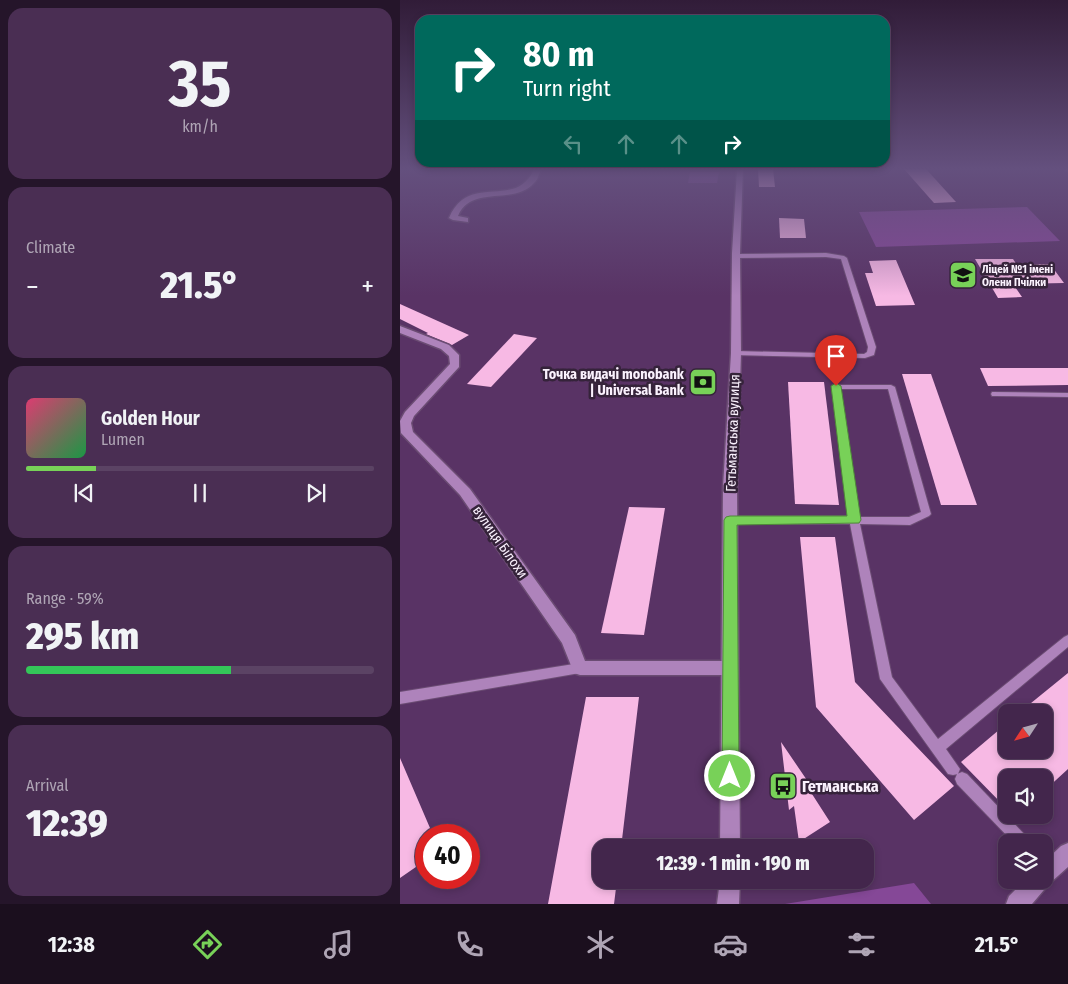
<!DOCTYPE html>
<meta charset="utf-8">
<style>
:root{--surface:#43264c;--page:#4a2e53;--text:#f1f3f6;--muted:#afa5b5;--line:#5b4364;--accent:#78d158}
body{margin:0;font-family:"Fira Sans Condensed",sans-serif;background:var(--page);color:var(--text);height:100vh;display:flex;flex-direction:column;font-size:19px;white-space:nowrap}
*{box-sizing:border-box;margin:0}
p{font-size:16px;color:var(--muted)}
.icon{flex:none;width:28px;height:28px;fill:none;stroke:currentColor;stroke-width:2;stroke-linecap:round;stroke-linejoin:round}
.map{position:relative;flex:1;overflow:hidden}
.drawer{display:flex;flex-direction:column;gap:8px;padding:8px;background:#25152a;width:400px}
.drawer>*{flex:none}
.top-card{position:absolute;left:15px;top:15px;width:475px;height:152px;border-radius:15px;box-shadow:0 2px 8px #0003,0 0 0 1px var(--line);background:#00695c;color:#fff;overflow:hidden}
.needle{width:32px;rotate:234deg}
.tools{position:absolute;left:598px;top:704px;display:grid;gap:10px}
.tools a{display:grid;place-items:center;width:55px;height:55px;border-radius:10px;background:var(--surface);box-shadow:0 2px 8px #0003,0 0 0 1px var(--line);font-size:25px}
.speed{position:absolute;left:15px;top:824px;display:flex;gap:10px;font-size:25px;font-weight:700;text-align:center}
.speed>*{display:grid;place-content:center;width:65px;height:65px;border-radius:50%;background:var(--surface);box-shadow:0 2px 8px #0003,0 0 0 1px var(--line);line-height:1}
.speed .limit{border:8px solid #d22;background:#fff;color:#111}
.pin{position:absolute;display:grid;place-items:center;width:42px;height:42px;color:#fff;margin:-51px -21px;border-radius:50% 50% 50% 0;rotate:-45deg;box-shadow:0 0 5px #0007}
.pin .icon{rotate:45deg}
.me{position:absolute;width:55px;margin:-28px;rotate:0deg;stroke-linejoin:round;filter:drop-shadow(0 0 4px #0008)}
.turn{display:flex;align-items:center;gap:18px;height:105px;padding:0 25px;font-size:22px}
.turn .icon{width:65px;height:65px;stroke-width:2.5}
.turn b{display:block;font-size:35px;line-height:42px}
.lanes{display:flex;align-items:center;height:48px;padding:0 25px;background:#0003;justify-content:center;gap:25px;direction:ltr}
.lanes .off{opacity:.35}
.big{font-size:38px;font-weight:800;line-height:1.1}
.drawer .widget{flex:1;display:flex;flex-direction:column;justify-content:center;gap:8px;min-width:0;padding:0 18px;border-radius:15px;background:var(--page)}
.drawer .dial{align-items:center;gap:0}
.dial b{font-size:65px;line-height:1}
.song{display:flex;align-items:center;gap:15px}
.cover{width:60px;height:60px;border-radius:8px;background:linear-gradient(135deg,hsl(340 70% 55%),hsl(140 70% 35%))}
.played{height:5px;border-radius:2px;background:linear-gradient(90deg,var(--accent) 20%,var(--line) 20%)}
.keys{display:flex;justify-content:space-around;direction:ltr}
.heat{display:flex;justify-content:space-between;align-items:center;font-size:28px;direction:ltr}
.charge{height:8px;border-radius:4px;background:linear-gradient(90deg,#34c759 59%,var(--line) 0)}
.trip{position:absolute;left:192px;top:839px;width:282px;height:50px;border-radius:15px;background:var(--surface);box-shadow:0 2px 8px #0003,0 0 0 1px var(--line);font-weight:800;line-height:50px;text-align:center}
.tab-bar{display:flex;height:80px;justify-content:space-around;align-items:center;background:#1b0f1e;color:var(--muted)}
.tab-bar .icon{width:35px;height:35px}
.tab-bar .current{color:var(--accent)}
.tab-bar b{font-size:22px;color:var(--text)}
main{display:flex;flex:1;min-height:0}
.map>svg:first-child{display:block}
.green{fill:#854897}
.building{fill:#f7b9e4}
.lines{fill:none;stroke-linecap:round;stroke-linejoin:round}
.lane-casing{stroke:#6b4c73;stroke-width:2}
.street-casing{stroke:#6b4c73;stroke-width:3}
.secondary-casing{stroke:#6b4c73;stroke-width:3}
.lane{fill:#ae83bb;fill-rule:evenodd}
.street{fill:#ae83bb;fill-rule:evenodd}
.secondary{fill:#ae83bb;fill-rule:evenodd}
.route{fill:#78d158;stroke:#4e8839}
.labels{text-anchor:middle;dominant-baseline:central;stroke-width:5;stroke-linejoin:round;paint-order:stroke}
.far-poi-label{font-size:11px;font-weight:bold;fill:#faf1fd;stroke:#35233a;text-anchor:start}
.poi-label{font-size:14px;font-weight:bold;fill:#faf1fd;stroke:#35233a;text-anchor:end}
.street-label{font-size:14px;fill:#faf1fd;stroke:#35233a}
.near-poi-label{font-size:16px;font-weight:bold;fill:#faf1fd;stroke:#35233a;text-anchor:start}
</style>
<main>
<section class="drawer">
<div class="widget dial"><b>35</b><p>km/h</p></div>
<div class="widget"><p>Climate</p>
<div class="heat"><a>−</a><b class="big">21.5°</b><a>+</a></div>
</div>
<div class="widget">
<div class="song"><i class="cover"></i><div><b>Golden Hour</b><p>Lumen</p></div></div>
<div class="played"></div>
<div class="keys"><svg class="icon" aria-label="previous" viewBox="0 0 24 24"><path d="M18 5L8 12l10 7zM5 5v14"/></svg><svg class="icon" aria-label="pause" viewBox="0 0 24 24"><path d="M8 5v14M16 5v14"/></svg><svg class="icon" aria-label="next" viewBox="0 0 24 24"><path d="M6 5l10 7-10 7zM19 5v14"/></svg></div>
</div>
<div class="widget"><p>Range · 59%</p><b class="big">295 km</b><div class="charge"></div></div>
<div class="widget"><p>Arrival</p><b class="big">12:39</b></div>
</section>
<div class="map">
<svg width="668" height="904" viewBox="0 0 668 904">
<rect width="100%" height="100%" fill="#593365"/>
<g class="green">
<path d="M290 172H319L317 183H288Z"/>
<path d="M627 207 660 241 476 247 459 212Z"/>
<path d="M514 883 531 904H385Z"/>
</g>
<g class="building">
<path d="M358 169H373L375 187H359Z"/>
<path d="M504 169H526L556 202 534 203Z"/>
<path d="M379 218 404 219 406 238H380Z"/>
<path d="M575 259H613L617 265 650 264 664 283 613 284 622 297 598 298Z"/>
<path d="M496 260 515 305 476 306 465 273H473L469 261Z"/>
<path d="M0 304 69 335 52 345 26 334 28 333 0 319Z"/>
<path d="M114 334 137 338 91 387 67 384Z"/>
<path d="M580 368H668V385L588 386Z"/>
<path d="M502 374H531L577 505H541Z"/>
<path d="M388 382H424L439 505 395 504Z"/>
<path d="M229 507 265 508 244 635 201 633Z"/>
<path d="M400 537H435L455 682 554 786 514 820 416 707Z"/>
<path d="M668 673V769L644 791V778H606V808L561 762 606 724V750H644V712H620Z"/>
<path d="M186 697H239L221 848H201V880H217L214 904H148Z"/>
<path d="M381 742 415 792 412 794 430 822 399 842 394 806 389 810Z"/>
<path d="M0 758 33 835H26V860L0 878Z"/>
</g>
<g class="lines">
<g class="lane-casing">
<g id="lane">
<path d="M663 169H668V172Z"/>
<path d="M426 253 444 256 447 258 476 347 474 355 465 358 333 355V351H336L464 354 467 352 468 347 441 259 426 257 336 258 333 256 336 254Z"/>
<path d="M433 385H491L495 387 531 514 529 516 510 525 460 524 492 677 538 739 664 637 668 635V647L546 749 560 769 558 774 553 775 548 774 480 679 450 524H330L327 522 325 520 327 518 330 516H449L432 387ZM440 389H488L521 512 509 517H458Z"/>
<path d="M592 392 668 393V397L595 396H592L591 394Z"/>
<path d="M180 663 184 664 186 668 184 672 180 673 0 704V692Z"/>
<path d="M562 772 567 774 627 837 629 842H613L557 784 555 779 557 774Z"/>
</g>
</g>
<g class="street-casing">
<g id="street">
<path d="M134 169H141C139 174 138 180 134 183 114 206 71 184 58 216L68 218V222L53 220 49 218C69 171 116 211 134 169Z"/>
<path d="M0 326 49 345 59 355V367L14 416 11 423 13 432 70 489 175 635 185 661H330L336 663 338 668 336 673 330 675H180L174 673 162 643 60 495 1 433 0 421 5 412 50 364 49 356 41 349 0 333Z"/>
<path d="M668 843V867L649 884 632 904H606L609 896 625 880H644V862L661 846Z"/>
</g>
</g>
<g class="secondary-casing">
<g id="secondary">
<path d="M337 169H343L340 253 341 353 337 487 340 848H320L323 487 331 353 332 253Z"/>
<path d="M320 880H340L339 904H317Z"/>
</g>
</g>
<use href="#lane" class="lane"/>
<use href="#street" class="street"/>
<use href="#secondary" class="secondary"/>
</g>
<linearGradient id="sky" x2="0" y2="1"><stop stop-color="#311c38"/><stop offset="0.57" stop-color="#64507e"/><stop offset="1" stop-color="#64507e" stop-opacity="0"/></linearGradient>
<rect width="668" height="296" fill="url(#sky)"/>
<path class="route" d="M436 383 441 386 461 520 459 523 337 525 339 776 336 782 330 785 324 782 322 776 324 520 326 517 330 516H447L431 386Z"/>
<defs>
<g id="school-square" transform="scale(1.4375)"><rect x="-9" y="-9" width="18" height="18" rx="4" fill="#78d158" stroke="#35233a"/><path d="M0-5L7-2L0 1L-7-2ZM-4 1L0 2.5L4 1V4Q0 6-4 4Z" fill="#111"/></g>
<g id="bank-square" transform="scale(1.4375)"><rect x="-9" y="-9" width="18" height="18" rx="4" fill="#78d158" stroke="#35233a"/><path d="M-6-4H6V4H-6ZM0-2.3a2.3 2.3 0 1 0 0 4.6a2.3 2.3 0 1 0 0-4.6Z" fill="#111"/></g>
<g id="bus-square" transform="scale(1.4375)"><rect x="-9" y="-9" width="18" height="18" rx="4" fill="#78d158" stroke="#35233a"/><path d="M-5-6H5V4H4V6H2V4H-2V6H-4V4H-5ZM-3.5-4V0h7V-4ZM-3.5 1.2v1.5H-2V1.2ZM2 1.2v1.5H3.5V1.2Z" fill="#111"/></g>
</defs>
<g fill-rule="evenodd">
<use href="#school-square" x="563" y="275"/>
<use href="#bank-square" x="303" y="382"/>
<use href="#bus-square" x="383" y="786"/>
</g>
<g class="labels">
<g class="far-poi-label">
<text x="582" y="269">Ліцей №1 імені<tspan x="582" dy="13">Олени Пчілки</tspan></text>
</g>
<g class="poi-label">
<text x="284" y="374">Точка видачі monobank<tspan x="284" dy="16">| Universal Bank</tspan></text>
</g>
<g class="street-label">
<text transform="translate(333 433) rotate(-88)">Гетьманська вулиця</text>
<text transform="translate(100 542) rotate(55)">вулиця Білохи</text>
</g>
<g class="near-poi-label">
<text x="402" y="786">Гетманська</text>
</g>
</g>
</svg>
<div class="tools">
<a><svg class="needle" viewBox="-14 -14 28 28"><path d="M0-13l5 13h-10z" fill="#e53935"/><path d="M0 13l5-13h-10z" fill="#afa5b5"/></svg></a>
<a><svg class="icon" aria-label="sound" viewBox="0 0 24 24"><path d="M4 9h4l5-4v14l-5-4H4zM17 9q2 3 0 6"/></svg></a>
<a><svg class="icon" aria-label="layers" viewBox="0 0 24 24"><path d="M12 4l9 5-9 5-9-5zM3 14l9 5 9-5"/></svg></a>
</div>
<div class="speed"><div class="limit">40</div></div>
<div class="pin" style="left:436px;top:386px;background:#d93025"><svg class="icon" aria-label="arrive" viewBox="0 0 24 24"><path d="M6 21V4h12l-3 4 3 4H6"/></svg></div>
<svg class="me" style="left:330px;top:776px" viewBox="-20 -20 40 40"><circle r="17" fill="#78d158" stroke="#fff" stroke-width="3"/><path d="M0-11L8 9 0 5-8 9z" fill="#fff"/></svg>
<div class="trip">12:39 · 1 min · 190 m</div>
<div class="top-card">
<div class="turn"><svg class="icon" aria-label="right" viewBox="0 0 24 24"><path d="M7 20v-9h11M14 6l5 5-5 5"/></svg><div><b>80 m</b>Turn right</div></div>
<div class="lanes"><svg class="icon off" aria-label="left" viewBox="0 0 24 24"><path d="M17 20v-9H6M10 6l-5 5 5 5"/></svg><svg class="icon off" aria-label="ahead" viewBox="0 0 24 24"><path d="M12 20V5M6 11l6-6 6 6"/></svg><svg class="icon off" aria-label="ahead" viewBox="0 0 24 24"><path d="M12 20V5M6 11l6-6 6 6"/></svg><svg class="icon" aria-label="right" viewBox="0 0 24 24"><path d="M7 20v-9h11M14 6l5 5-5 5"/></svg></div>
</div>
</div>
</main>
<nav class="tab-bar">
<b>12:38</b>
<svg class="icon current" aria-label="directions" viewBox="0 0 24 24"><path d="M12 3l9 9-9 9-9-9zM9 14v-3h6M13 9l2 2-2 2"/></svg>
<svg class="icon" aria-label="music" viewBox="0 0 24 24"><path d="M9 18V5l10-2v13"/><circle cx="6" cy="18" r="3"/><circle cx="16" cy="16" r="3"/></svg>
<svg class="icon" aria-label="phone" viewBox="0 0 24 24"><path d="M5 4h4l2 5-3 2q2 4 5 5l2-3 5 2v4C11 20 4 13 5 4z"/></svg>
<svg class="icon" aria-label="climate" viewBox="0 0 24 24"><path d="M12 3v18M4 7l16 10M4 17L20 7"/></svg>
<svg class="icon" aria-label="car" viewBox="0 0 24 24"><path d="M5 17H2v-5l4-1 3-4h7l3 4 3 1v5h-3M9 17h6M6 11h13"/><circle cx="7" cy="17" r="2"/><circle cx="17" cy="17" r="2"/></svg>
<svg class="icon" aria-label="filters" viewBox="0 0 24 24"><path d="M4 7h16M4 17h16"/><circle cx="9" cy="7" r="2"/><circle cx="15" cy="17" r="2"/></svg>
<b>21.5°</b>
</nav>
